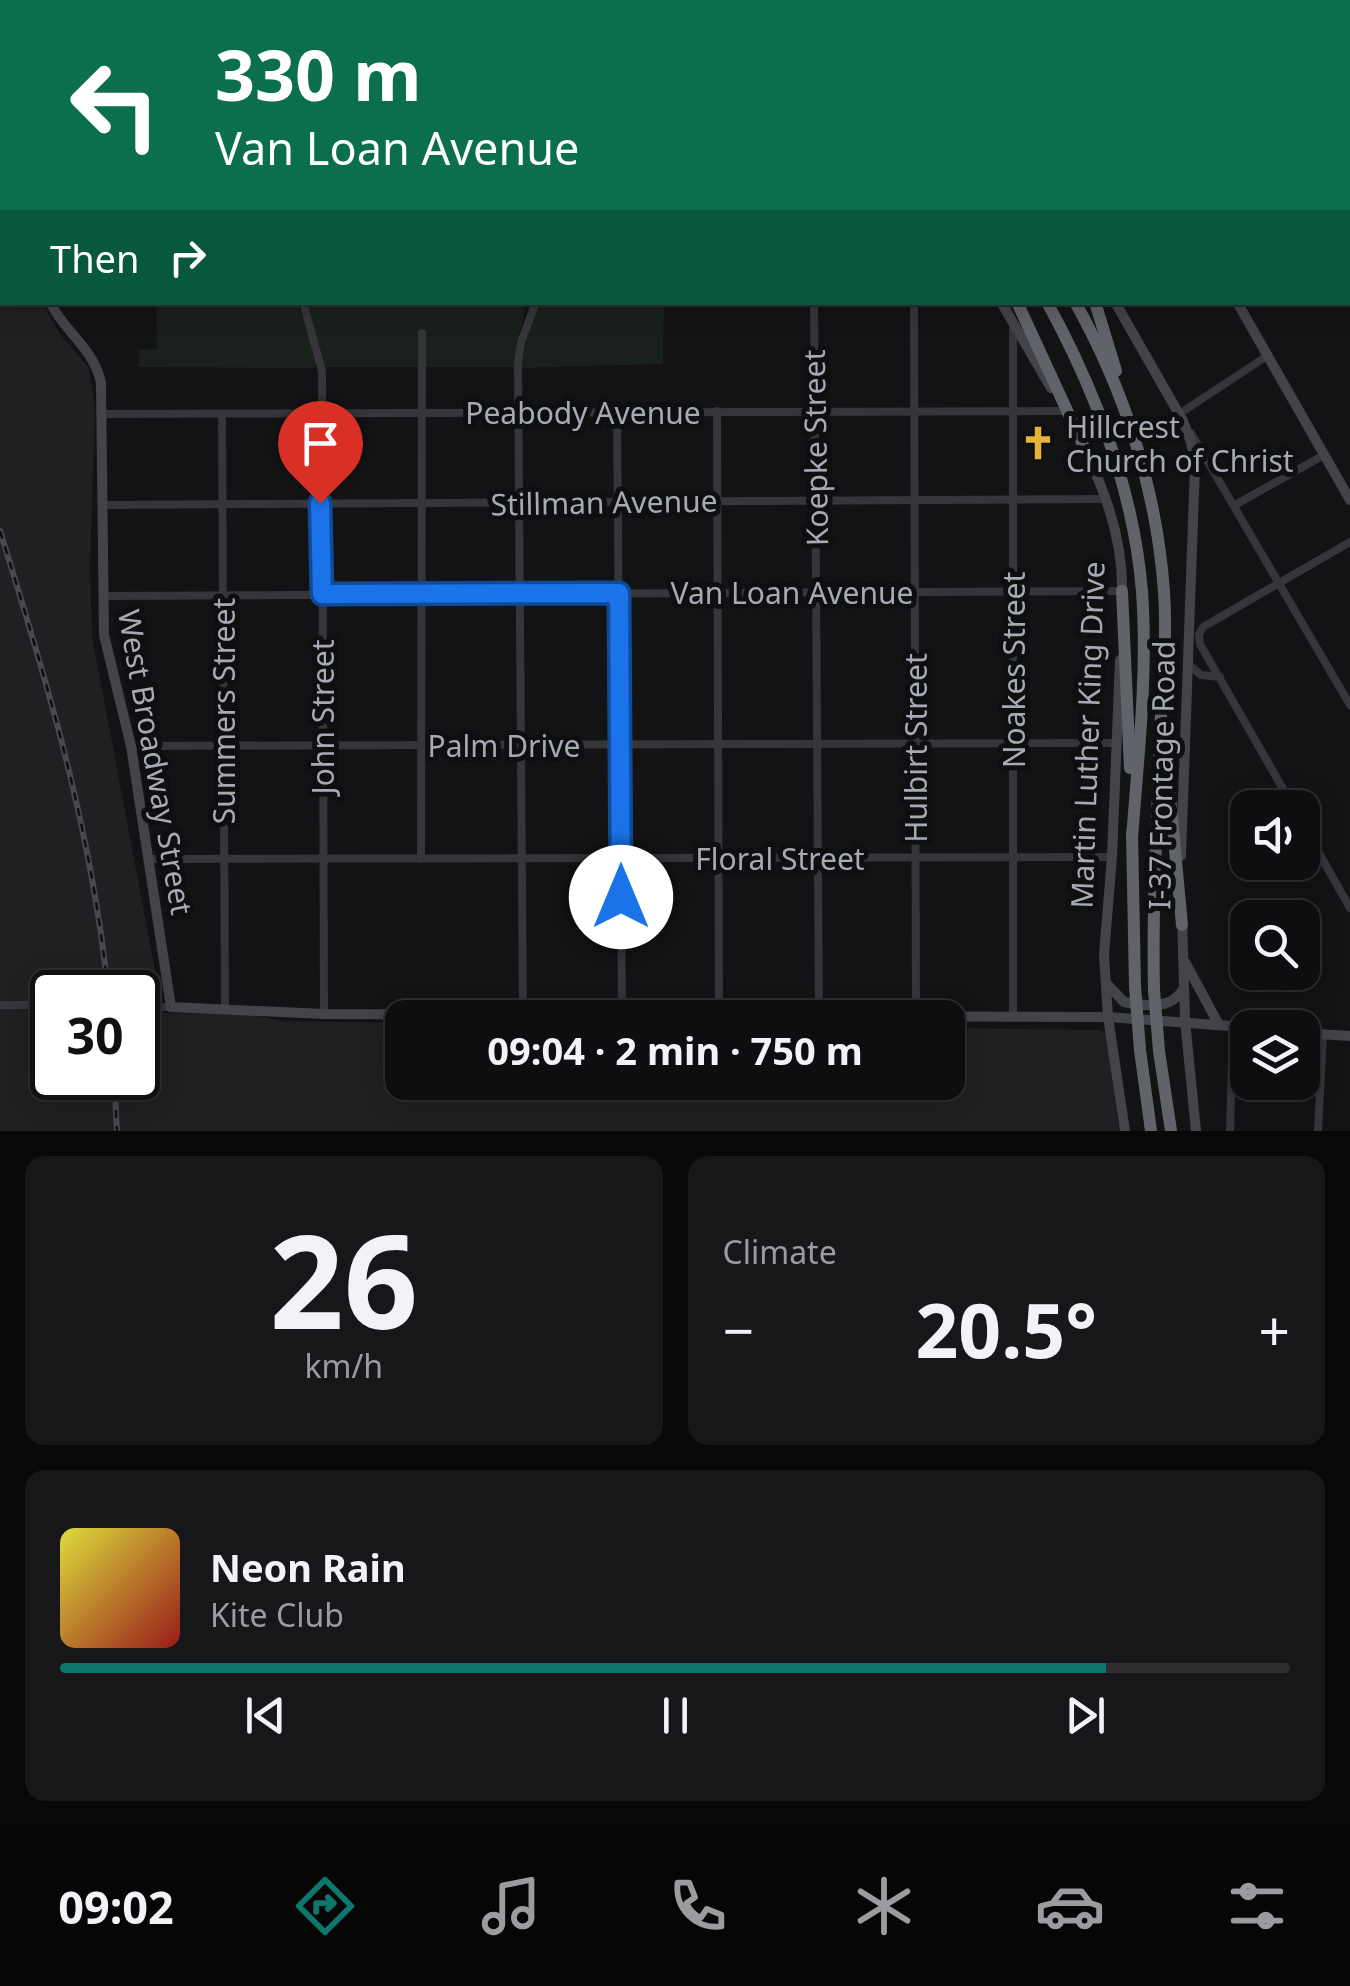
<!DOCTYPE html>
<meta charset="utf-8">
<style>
:root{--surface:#0e0e10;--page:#171719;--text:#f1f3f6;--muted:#9b9c9f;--line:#2e2e30;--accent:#0f766e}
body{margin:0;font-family:"Noto Sans",sans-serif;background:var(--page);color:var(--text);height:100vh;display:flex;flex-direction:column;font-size:38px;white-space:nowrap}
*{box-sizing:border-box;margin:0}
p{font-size:32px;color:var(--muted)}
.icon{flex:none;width:55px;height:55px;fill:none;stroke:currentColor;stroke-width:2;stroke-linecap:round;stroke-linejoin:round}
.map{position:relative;height:1131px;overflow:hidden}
.panel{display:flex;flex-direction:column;gap:25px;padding:25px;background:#080809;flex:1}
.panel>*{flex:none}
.top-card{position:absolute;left:0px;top:0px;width:1350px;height:305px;box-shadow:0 5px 25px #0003,0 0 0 2px var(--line);background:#0b6e4f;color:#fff;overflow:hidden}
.tools{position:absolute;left:1230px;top:790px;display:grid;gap:20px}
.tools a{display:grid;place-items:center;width:90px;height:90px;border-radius:20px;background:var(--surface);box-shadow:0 5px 25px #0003,0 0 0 2px var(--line);font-size:50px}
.speed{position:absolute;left:30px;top:970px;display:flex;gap:20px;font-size:50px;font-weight:700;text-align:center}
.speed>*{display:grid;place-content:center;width:130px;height:130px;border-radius:50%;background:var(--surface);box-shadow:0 5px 25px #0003,0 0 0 2px var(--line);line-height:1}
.speed .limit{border:5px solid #111;border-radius:15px;background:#fff;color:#111}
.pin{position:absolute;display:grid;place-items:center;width:85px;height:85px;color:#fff;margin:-102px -42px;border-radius:50% 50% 50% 0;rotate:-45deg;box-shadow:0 0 10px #0007}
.pin .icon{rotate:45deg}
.me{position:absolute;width:110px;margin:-55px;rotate:0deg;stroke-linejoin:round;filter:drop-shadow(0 0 8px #0008)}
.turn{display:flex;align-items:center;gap:35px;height:210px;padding:0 50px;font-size:45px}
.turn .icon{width:130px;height:130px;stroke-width:2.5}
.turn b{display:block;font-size:70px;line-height:85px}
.then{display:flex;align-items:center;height:95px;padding:0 50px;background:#0003;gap:20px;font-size:38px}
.big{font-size:75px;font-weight:700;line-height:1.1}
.panel .widget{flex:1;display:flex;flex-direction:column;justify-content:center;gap:15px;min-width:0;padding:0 35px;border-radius:20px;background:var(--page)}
.panel .dial{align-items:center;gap:0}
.dial b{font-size:130px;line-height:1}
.song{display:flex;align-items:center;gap:30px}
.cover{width:120px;height:120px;border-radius:15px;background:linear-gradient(135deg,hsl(60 70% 55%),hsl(0 70% 35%))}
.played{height:10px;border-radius:5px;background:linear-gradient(90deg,var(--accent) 85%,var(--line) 85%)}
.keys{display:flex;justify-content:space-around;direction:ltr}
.heat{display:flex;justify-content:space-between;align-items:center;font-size:55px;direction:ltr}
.panel .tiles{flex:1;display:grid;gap:25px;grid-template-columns:1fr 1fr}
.widget:last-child{grid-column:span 2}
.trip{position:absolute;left:385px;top:1000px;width:580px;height:100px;border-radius:20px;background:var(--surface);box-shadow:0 5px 25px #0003,0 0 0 2px var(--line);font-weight:700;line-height:100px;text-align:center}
.dock{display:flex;height:160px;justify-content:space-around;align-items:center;background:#060606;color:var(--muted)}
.dock .icon{width:70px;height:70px}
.dock .active{color:var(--accent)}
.dock b{font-size:45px;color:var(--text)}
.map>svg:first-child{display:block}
.built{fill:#202022;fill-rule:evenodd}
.green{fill:#1a201b}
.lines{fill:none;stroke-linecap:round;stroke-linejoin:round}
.street{stroke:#35353a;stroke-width:8}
.secondary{stroke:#43444a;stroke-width:10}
.highway{stroke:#61636a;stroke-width:12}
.rail-casing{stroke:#48494f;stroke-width:6}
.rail{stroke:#0f0e10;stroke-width:2.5;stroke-dasharray:8;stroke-linecap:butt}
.highway-bridge{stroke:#61636a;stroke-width:12}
.route-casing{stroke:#114b97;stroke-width:25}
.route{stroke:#1a73e8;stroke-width:18}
.labels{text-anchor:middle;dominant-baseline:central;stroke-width:10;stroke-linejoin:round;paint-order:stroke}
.street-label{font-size:30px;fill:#a6aab5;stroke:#0f0e10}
.poi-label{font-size:30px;fill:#a6aab5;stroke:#0f0e10;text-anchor:start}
</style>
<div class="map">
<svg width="1350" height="1131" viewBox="0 0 1350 1131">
<rect width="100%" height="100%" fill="#131315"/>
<path class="built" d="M0 0 6 2H2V302L43 303 60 334 89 368 95 409 90 567 92 636 163 1013 252 1015 282 1021 402 1023V1082H948V1028L1100 1030 1106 1034 1119 1131H0ZM52 992H138V1078H52Z"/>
<g class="green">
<path d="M521 302 525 311 516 345 515 367H324L308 307 312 303Z"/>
<path d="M297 303 312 343 316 368 139 367V350L157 349 156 305Z"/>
<path d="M538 303H664L663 364 522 368 526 334Z"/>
</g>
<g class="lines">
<g class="street">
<path d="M470 0V2"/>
<path d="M556 0V2"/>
<path d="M303 302 322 371 324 1014"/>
<path d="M814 302 819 1013"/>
<path d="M914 302 916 1014"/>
<path d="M50 303 67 302"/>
<path d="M617 411 622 1013"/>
<path d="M717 411 719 1014"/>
<path d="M102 414 1064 411"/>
<path d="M1179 414 1267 356"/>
<path d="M222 415 225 1007"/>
<path d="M1191 433 1350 705"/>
<path d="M102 505 1106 499"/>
<path d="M1235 505 1324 455"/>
<path d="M103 596 1122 591"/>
<path d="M1187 663 1201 675 1220 677"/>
<path d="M131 746 1117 743"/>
<path d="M1294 808 1200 644 1199 634 1203 627 1350 542"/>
<path d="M1302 823 1350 908"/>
<path d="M148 859 1112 857"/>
<path d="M421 859 422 333"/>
<path d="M0 1005H52"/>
<path d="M138 1007H171"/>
<path d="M523 1014 518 364 521 342 536 302"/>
<path d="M1013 1016V324"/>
<path d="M1230 1131 1233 1025"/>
<path d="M1318 1131 1323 1035"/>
</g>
<g class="secondary">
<path d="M19 0 21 2"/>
<path d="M827 0 829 2"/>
<path d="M938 0 939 2"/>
<path d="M1063 0 1064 2"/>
<path d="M1347 0 1350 4"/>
<path d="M1348 80H1350"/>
<path d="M0 98H2"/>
<path d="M50 302C64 332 94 348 101 383L104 635 131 746 171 1007 324 1014 1108 1017 1257 1028"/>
<path d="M1001 302 1051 388"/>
<path d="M1115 302 1183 421 1191 442 1195 465 1181 856"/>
<path d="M1237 302 1350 500"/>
<path d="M1085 451C1108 496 1124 548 1122 598"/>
<path d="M1120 660 1112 857 1104 955 1108 1017 1125 1131"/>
<path d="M1182 918 1185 1020 1196 1131"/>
<path d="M1185 962 1218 1023"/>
<path d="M1107 984 1124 1002C1146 1006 1171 1011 1184 988"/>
<path d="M1302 1033 1350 1036"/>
</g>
<g class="highway">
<path d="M847 0 849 2"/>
<path d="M874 0 875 2"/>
<path d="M896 0 898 2"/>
<path d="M915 0 917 2"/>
<path d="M1017 302 1088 456"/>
<path d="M1047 302C1096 392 1134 490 1142 592 1148 674 1138 757 1132 838"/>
<path d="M1075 302C1125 391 1157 491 1164 592 1167 633 1163 674 1161 715 1158 806 1152 898 1154 990"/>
<path d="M1095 302 1116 371"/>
<path d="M1122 591 1130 768"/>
<path d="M1167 764 1182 925"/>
<path d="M1132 833 1135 986"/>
<path d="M1140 1050 1151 1131"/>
<path d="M1159 1051 1171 1131"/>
</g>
<g class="rail-casing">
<g id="rail">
<path d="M0 531C48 685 92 831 108 992"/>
<path d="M114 1078 117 1131"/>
</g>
</g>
<use href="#rail" class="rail"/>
<g class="highway-bridge">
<path d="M1135 986 1140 1050"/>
<path d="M1154 990 1159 1051"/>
</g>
</g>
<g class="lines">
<g class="route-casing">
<path id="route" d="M320 503 322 594 619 593 621 897"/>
</g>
<use href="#route" class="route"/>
</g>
<defs>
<g id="church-bare" transform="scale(2.7)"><path d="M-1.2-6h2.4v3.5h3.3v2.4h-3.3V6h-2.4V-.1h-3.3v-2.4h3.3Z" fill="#e6b23a" stroke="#0f0e10" stroke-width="2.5" paint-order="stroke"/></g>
</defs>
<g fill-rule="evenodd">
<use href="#church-bare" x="1038" y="443"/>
</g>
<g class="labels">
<g class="street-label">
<text x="583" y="412">Peabody Avenue</text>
<text transform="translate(815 448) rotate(-91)">Koepke Street</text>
<text transform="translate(604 502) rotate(-1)">Stillman Avenue</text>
<text x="792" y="592">Van Loan Avenue</text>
<text transform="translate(1013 670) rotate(-90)">Noakes Street</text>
<text transform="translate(223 711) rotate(-90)">Summers Street</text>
<text transform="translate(322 717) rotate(-90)">John Street</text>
<text transform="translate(1087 735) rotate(-88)">Martin Luther King Drive</text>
<text x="504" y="745">Palm Drive</text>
<text transform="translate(915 748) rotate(-90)">Hulbirt Street</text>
<text transform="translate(156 762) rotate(80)">West Broadway Street</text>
<text transform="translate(1161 775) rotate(-89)">I-37 Frontage Road</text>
<text x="780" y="858">Floral Street</text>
</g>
<g class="poi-label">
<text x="1066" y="426">Hillcrest<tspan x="1066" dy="34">Church of Christ</tspan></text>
</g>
</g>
</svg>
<div class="tools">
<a><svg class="icon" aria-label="sound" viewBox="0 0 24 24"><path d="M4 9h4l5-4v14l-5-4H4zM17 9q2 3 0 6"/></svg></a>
<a><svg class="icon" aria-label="search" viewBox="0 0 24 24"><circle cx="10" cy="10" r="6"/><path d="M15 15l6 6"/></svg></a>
<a><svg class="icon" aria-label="layers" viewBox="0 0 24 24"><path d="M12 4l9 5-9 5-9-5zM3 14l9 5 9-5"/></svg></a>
</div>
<div class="speed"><div class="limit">30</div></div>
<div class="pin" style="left:320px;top:503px;background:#d93025"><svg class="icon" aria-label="arrive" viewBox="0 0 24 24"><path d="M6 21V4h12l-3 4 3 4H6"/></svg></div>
<svg class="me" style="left:621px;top:897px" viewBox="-20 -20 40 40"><circle r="19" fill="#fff"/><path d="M0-13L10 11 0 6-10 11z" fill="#1a73e8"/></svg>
<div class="trip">09:04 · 2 min · 750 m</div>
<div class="top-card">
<div class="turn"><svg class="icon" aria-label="left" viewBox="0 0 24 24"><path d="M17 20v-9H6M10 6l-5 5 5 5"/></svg><div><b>330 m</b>Van Loan Avenue</div></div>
<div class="then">Then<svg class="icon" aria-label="right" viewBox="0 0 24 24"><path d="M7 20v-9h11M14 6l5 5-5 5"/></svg></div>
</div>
</div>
<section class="panel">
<div class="tiles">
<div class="widget dial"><b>26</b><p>km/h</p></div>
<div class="widget"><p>Climate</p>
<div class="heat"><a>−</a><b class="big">20.5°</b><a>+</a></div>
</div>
<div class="widget">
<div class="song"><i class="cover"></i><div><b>Neon Rain</b><p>Kite Club</p></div></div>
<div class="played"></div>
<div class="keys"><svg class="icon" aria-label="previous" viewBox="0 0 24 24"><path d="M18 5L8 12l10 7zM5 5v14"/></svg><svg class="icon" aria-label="pause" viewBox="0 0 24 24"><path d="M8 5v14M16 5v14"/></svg><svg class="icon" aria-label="next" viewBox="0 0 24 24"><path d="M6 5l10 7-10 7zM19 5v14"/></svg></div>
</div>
</div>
</section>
<nav class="dock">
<b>09:02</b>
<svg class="icon active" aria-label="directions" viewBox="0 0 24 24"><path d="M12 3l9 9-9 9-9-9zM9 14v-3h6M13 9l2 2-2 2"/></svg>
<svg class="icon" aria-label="music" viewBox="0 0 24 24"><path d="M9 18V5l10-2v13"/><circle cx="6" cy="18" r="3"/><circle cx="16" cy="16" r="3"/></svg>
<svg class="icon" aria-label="phone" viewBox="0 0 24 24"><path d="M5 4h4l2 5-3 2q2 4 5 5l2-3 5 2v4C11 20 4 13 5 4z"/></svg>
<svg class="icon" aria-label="climate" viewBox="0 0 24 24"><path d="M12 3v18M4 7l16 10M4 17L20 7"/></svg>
<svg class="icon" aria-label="car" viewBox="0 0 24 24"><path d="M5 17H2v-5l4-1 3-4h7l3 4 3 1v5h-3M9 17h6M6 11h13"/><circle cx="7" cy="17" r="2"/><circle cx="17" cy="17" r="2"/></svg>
<svg class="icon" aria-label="filters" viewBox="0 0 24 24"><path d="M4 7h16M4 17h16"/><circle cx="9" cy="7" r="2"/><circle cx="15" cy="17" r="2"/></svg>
</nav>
